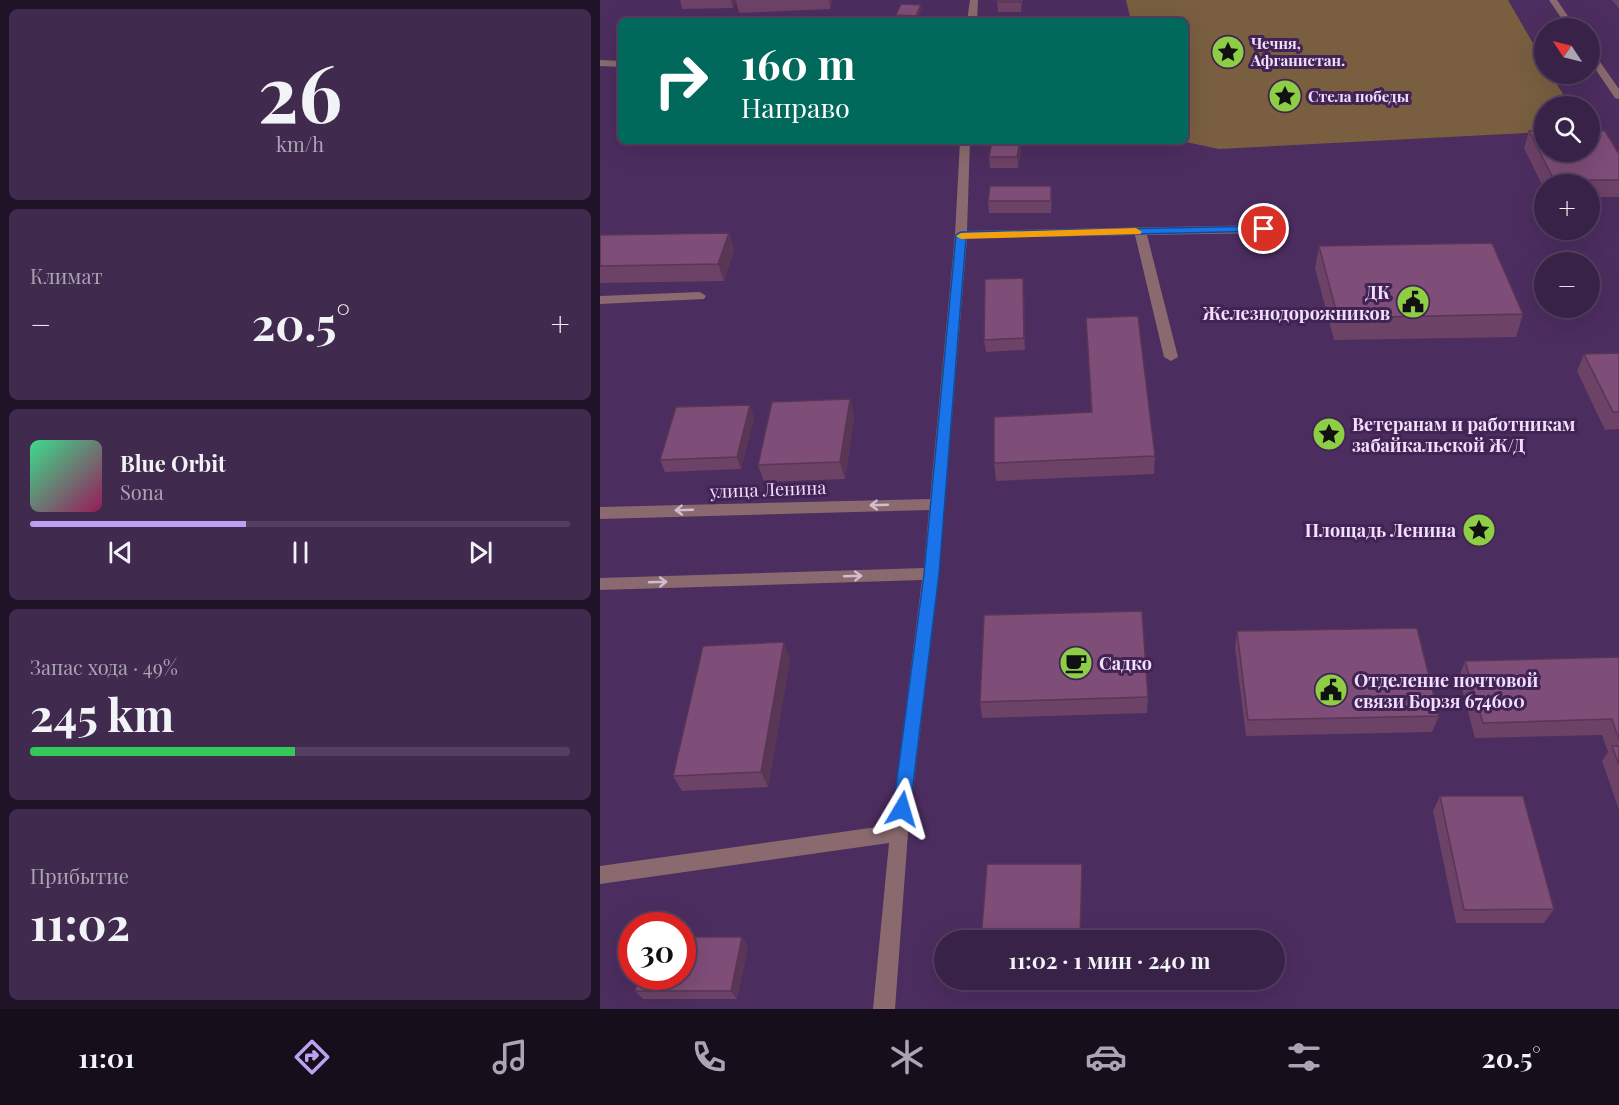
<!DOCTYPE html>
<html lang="ru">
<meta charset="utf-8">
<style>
:root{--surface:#392247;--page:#402a4e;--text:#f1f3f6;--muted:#aba4b4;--line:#533f60;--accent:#bca0f2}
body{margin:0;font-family:"Playfair Display",serif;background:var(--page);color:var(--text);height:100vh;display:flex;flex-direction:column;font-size:22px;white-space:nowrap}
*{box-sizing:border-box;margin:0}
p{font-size:20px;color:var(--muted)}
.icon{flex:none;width:33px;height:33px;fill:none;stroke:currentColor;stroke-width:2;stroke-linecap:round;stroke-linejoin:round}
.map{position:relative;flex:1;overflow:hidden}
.details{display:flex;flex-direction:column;gap:9px;padding:9px;background:#1f1327;width:600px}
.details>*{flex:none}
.hud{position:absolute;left:18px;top:18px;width:570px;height:126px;border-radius:9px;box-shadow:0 6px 24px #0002,0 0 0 2px var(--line);background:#00695c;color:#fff;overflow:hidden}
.needle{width:39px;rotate:305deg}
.fabs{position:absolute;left:934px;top:18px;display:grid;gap:12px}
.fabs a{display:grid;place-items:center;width:66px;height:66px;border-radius:50%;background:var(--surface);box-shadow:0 6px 24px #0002,0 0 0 2px var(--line);font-size:30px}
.speed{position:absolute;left:18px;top:912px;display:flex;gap:12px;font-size:30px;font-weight:700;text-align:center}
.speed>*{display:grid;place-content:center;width:78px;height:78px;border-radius:50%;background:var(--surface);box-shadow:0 6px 24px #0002,0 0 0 2px var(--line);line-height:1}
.speed .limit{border:9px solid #d22;background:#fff;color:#111}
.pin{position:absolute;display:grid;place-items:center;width:51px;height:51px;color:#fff;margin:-26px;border:3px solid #fff;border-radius:50%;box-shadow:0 2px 6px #0007}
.me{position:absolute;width:66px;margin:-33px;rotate:7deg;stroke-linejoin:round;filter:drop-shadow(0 0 4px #0008)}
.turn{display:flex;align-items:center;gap:21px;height:126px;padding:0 24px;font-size:27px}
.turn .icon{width:78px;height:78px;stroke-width:2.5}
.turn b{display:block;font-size:42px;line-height:51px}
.big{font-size:45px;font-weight:700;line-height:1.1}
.details .widget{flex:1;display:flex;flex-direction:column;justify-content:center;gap:9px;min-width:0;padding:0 21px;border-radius:9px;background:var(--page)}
.details .dial{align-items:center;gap:0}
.dial b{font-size:78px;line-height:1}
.song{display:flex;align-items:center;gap:18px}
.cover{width:72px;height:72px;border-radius:9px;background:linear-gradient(135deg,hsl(150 70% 55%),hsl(330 70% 35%))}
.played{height:6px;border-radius:3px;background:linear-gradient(90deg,var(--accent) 40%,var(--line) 40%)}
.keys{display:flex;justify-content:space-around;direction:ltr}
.heat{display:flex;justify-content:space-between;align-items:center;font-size:33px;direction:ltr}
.charge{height:9px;border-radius:4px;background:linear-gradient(90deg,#34c759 49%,var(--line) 0)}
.trip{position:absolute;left:334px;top:930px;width:351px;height:60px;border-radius:30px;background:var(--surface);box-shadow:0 6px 24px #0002,0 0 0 2px var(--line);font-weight:700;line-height:60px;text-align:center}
.dock{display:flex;height:96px;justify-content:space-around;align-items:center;background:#170e1c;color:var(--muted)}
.dock .icon{width:42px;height:42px}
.dock .selected{color:var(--accent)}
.dock b{font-size:27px;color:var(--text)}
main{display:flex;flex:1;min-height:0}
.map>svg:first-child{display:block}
.green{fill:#795f40}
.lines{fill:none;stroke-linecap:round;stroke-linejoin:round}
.minor{fill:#8a6a6e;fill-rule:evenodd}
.wall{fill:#6c4267}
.shaded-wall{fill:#583654}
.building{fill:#7e4d78;stroke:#583654;stroke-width:1.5}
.oneway{stroke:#d2bcd2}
.route{fill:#1a73e8;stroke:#114b97;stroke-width:1.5}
.slow{fill:#f59e0b}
.labels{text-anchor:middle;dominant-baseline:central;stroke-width:6;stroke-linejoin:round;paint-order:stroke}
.far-poi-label{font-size:15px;font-weight:bold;fill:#f1dffd;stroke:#412354;text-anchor:start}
.poi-label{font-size:18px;font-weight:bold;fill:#f1dffd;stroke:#412354;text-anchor:start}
.street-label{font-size:18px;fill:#f1dffd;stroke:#412354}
</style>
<main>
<section class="details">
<div class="widget dial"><b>26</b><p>km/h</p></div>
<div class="widget"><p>Климат</p>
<div class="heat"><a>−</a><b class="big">20.5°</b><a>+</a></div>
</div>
<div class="widget">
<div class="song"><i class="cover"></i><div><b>Blue Orbit</b><p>Sona</p></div></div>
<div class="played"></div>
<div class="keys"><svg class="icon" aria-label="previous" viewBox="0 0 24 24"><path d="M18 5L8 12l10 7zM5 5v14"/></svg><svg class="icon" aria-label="pause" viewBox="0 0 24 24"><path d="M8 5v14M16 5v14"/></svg><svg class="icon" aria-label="next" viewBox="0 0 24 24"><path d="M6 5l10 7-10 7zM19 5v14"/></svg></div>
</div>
<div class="widget"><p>Запас хода · 49%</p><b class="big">245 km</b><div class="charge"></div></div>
<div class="widget"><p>Прибытие</p><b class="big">11:02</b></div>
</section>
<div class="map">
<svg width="1019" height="1009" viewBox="0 0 1019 1009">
<rect width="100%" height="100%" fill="#4c2d5f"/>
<path class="green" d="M526 0H908L945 64V74H951L970 106H945V132L619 149 581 141H585V21H531Z"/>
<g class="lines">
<g class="minor">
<path d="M370 0H378L377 21H367Z"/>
<path d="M949 0H957L976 28H968Z"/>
<path d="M990 51 993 52 1019 89V99L1015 98 990 61Z"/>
<path d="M0 60 21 61V67L0 66Z"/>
<path d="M360 141H370L367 231 664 225 670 229 664 233 547 235 578 357 571 361 564 357 535 235 367 238 339 574 308 833 295 1009H273L289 843 0 884V866L291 825 322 580 0 590V578L324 568 329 510 0 519V507L330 499 355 235Z"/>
<path d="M100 292 106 296 104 299 0 304V296Z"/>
</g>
</g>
<g class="wall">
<path d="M80 0H232L230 9 139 13 136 1 133 8 82 9Z"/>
<path d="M397 0H422L421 12H398Z"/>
<path d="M1012 0H1019V9Z"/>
<path d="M321 10 317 21 297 20 296 15Z"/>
<path d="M929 131 1019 154V197H990V184H945V191L924 148Z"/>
<path d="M392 141H420L421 149 418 168H390L389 157Z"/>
<path d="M452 197 451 213H389L388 201Z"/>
<path d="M129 233 134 250 124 281 0 283V235Z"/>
<path d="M719 246 923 314 916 337 734 340 715 268Z"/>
<path d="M424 290 425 350 386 352 384 340Z"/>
<path d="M486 318 555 456 554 474 396 481 394 463 491 412Z"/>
<path d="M1019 353V429L1005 430 977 371 984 354Z"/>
<path d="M250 399 254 417 245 479 164 482 158 465Z"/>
<path d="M154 417 141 469 65 472 60 460Z"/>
<path d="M637 631 839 716 832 732 646 736 635 648Z"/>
<path d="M1019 657V810L1002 761 1008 752 1002 735 875 738 859 677 865 661Z"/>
<path d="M190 659 168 787 82 791 73 776Z"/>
<path d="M548 697 547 713 382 718 380 702Z"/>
<path d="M840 796 954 909 944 923H856L833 811Z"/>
<path d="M148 946 137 999H43L35 991Z"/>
</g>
<g class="shaded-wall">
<path d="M131 0H136V1L133 8Z"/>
<path d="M229 0H232L230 9Z"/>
<path d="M321 5V10L317 21 316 16Z"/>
<path d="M420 141 421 149 418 168 417 157Z"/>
<path d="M129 233 134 250 124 281 118 264Z"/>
<path d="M423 278 424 290 425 350 424 338Z"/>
<path d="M250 399 254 417 245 479 240 462Z"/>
<path d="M150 405 154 417 141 469 137 457Z"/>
<path d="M184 642 190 659 168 787 161 772Z"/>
<path d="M482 864V878L481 940H480Z"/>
<path d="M142 937 148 946 137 999 131 991Z"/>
</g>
<g class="building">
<rect x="397" y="0" width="23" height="2"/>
<path d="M301 4 321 5 316 16 296 15Z"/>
<path d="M929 131H945V152H990V131H1005L1019 154V180H954Z"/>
<path d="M392 141H420L417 157H389Z"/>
<path d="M390 186H451V201H388Z"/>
<path d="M129 233 118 264 0 266V235Z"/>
<path d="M892 243 923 314 738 318 719 246Z"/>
<path d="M423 278 424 338 384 340 385 279Z"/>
<path d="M538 316 555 456 394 463V417L492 412 486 318Z"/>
<path d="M1019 353V412H1013L984 354Z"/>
<path d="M250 399 240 462 158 465 172 402Z"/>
<path d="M150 405 137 457 60 460 76 407Z"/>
<path d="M542 611 548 697 380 702 384 615Z"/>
<path d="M817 628 839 716 648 720 637 631Z"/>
<path d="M184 642 161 772 73 776 103 646Z"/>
<path d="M1019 657V740L1012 719 883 723 865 661Z"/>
<path d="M1012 746H1019V765Z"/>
<path d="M840 796H923L954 909 864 910Z"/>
<path d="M387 864H482L480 940H381Z"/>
<path d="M82 937H142L131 991H35L39 976H82Z"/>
</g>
<defs><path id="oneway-shaft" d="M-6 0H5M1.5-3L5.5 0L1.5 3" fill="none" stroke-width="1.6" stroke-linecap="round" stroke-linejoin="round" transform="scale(1.5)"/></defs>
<g class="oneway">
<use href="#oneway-shaft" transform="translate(279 505) rotate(178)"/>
<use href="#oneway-shaft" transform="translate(84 510) rotate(178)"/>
<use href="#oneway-shaft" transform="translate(253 576) rotate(-2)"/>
<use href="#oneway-shaft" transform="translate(58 582) rotate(-2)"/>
</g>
<path class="route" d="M664 226 669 229 668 231 366 238 339 574 310 809 308 815 302 817 296 815 293 809 324 574 356 235 361 232Z"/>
<path class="slow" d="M536 228 542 232 540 234 361 239 356 236 361 233Z"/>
<defs>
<g id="sight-disc" transform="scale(1.725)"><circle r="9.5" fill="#8dce44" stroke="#412354"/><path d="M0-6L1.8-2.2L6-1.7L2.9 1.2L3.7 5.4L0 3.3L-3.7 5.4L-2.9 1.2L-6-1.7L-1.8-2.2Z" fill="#111"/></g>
<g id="civic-disc" transform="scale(1.725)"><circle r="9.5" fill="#8dce44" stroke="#412354"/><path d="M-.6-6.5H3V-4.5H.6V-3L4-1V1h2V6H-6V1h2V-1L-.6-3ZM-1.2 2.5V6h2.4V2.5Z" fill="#111"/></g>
<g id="cafe-disc" transform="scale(1.725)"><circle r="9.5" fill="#8dce44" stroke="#412354"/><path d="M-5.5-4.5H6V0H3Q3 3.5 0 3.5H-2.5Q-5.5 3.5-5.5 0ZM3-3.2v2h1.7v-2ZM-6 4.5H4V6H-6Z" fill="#111"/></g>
</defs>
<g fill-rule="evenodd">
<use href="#sight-disc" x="628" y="52"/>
<use href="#sight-disc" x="685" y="96"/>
<use href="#civic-disc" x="813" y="302"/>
<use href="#sight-disc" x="729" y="434"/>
<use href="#sight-disc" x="879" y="530"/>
<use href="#cafe-disc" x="476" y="663"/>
<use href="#civic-disc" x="731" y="690"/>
</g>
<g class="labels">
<g class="far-poi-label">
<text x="651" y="43">Чечня,<tspan x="651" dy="17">Афганистан.</tspan></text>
<text x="708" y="96">Стела победы</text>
</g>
<g class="poi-label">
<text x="790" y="292" text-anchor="end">ДК<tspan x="790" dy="21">Железнодорожников</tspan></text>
<text x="752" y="424">Ветеранам и работникам<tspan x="752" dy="21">забайкальской Ж/Д</tspan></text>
<text x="856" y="530" text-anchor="end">Площадь Ленина</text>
<text x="499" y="663">Садко</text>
<text x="754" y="680">Отделение почтовой<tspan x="754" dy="21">связи Борзя 674600</tspan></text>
</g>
<g class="street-label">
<text transform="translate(168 489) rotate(-2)">улица Ленина</text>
</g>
</g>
</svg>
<div class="fabs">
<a><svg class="needle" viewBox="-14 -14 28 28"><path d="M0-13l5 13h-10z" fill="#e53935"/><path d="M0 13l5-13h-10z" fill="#aba4b4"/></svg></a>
<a><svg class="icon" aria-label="search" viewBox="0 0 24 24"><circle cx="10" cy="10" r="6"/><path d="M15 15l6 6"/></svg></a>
<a>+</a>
<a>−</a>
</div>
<div class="speed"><div class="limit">30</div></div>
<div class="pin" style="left:664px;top:229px;background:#d93025"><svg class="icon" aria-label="arrive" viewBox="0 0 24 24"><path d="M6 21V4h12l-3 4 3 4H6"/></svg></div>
<svg class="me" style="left:302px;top:809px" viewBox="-20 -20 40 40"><path d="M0-17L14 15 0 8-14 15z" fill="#1a73e8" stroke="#fff" stroke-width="4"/></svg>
<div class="trip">11:02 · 1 мин · 240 m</div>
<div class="hud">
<div class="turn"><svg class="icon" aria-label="right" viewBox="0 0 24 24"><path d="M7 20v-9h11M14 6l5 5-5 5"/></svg><div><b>160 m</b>Направо</div></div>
</div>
</div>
</main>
<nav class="dock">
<b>11:01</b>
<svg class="icon selected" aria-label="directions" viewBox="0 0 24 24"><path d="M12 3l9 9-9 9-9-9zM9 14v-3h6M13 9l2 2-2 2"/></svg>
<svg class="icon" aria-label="music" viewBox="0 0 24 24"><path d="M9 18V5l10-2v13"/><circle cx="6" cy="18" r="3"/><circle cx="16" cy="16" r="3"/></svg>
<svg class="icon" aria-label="phone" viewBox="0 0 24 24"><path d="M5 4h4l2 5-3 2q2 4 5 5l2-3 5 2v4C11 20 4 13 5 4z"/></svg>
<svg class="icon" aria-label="climate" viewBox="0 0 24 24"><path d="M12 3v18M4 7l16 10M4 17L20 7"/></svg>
<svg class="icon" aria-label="car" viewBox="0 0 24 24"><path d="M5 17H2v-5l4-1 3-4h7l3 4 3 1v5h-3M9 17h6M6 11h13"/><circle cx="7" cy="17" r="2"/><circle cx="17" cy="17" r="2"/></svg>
<svg class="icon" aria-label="filters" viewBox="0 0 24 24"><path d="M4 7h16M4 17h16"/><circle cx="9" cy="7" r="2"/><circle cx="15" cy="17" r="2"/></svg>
<b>20.5°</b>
</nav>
